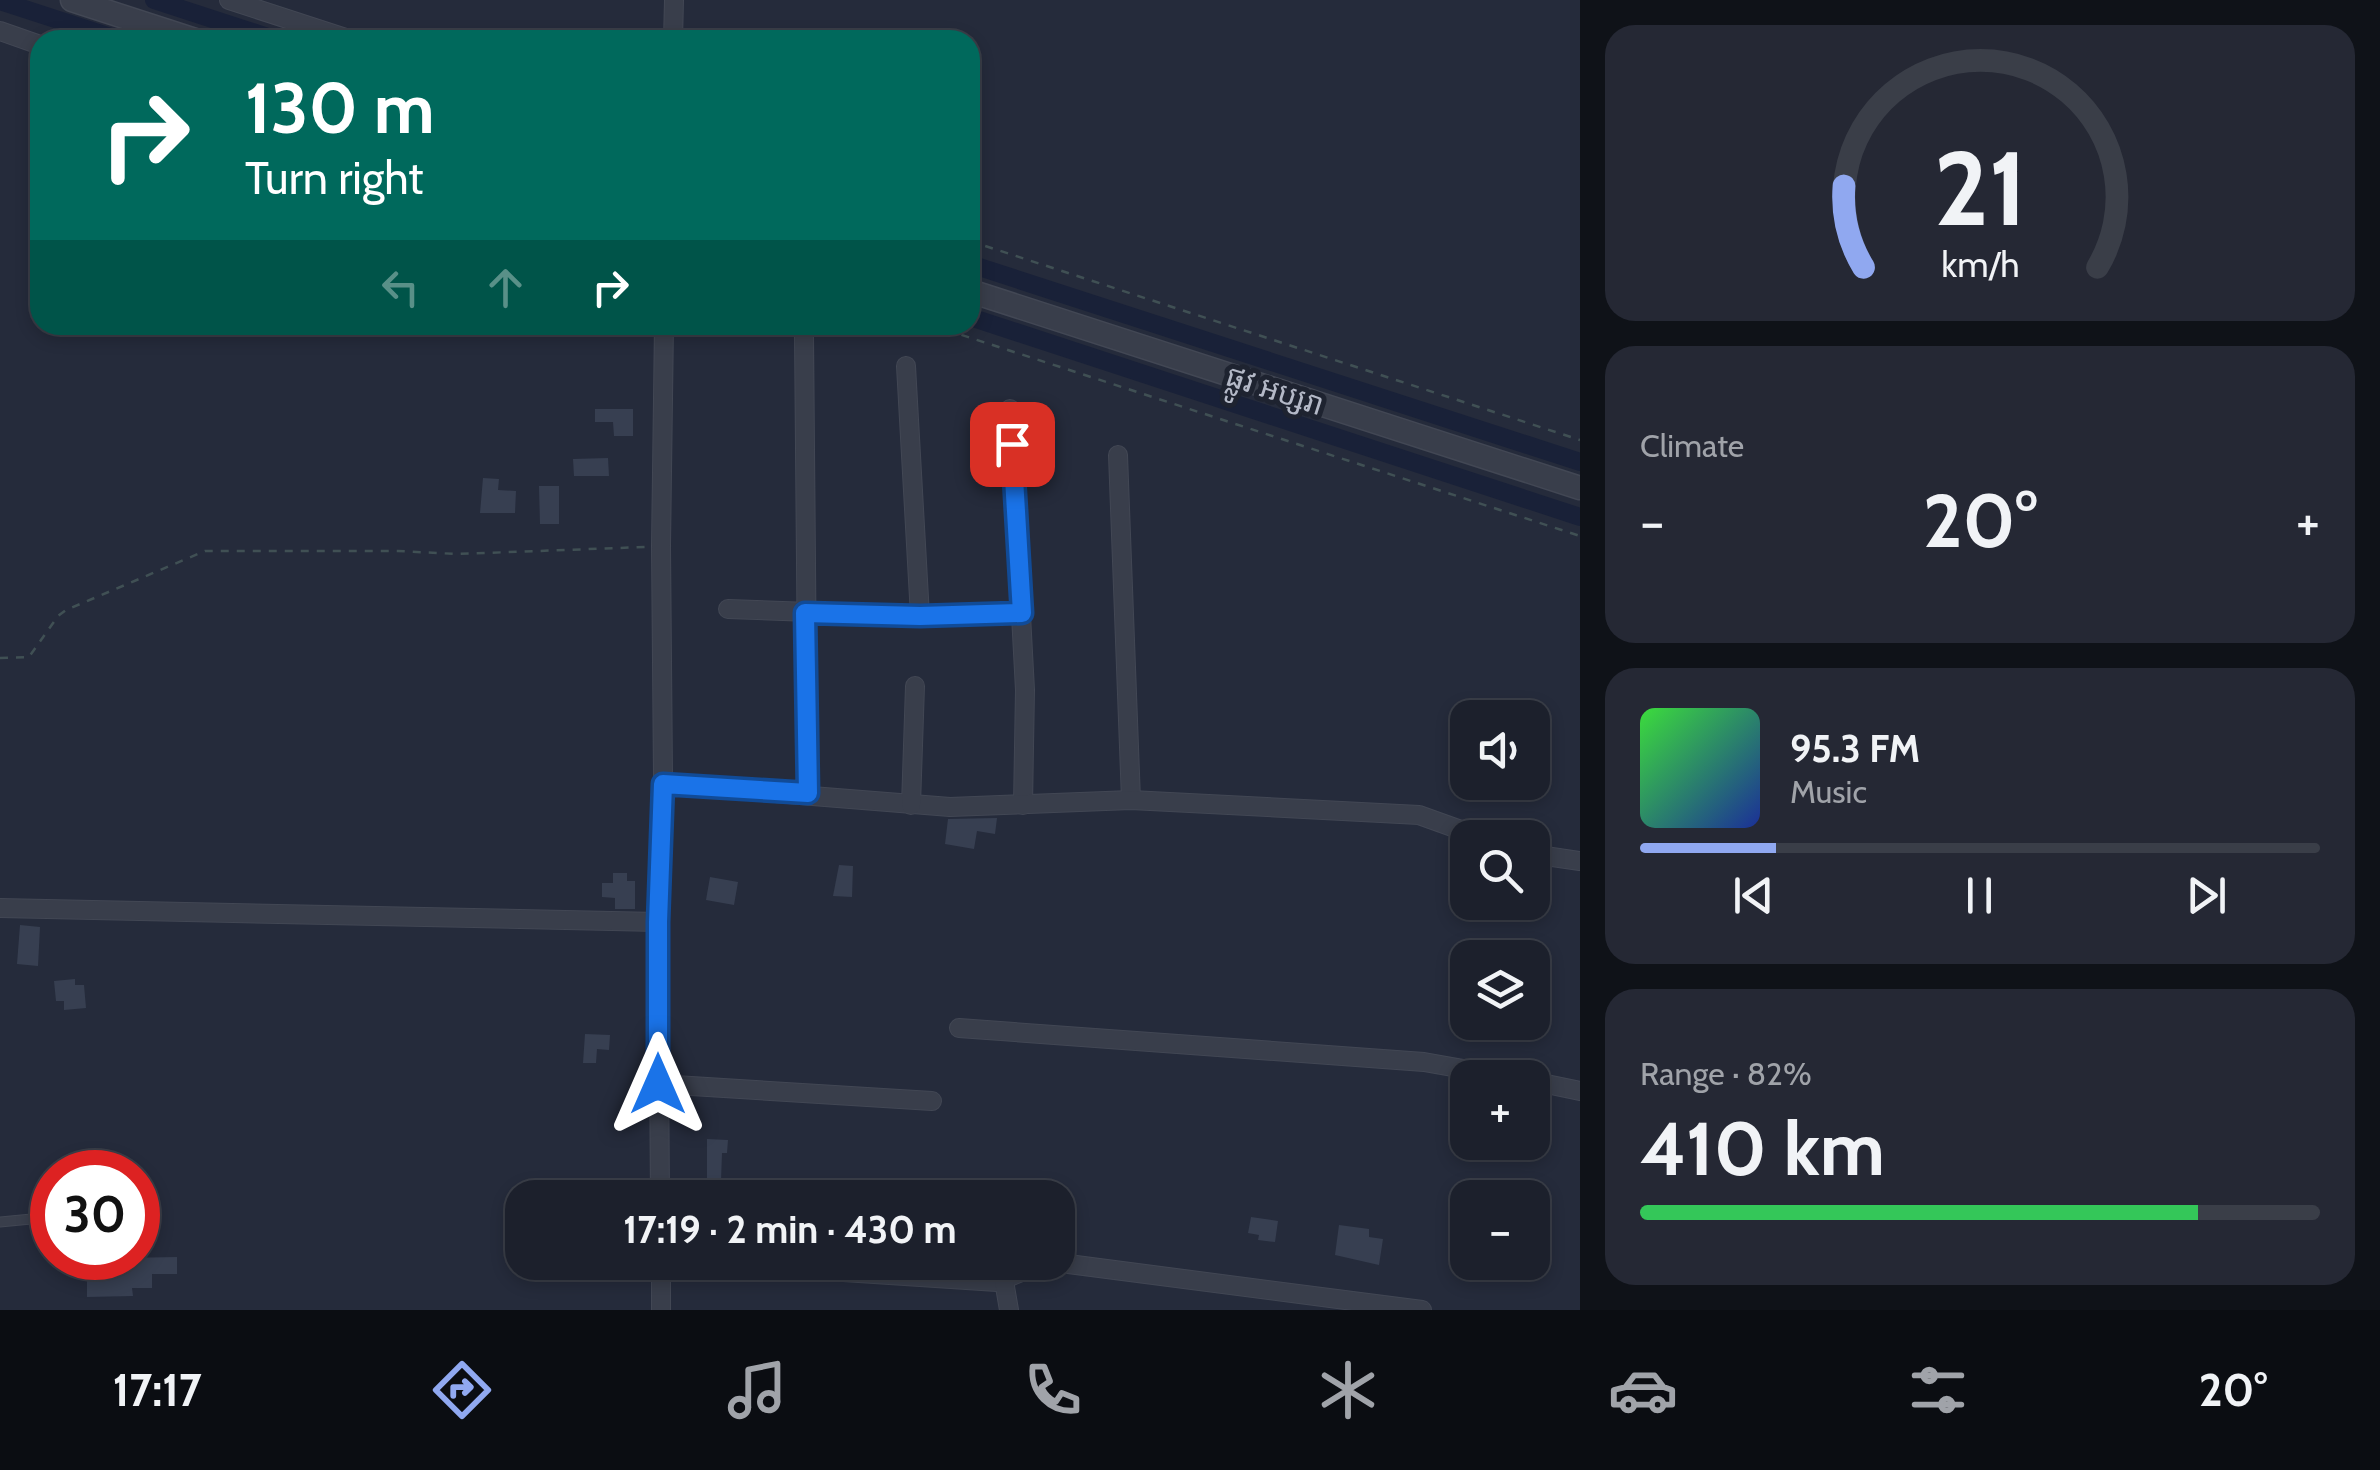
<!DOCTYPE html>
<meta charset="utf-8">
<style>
:root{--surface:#1c202c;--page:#252834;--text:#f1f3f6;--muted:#a0a3a9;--line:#3a3e48;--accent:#90a8f0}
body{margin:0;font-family:Cabin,"Noto Sans Khmer",sans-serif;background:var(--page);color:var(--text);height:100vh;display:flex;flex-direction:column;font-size:38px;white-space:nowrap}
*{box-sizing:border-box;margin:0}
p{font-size:32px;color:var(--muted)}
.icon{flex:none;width:55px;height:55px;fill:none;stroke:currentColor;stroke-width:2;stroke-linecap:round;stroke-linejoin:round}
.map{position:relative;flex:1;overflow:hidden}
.side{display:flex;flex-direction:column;gap:25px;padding:25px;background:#0f1218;width:800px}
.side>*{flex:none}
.guide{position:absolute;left:30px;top:30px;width:950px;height:305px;border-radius:30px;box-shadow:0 5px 15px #0003,0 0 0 2px var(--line);background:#00695c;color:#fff;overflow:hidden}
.controls{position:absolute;left:1450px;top:700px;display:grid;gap:20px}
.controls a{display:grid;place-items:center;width:100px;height:100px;border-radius:20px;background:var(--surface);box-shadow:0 5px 15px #0003,0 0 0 2px var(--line);font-size:50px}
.speed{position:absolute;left:30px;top:1150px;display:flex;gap:20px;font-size:50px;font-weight:700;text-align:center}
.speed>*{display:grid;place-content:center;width:130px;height:130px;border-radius:50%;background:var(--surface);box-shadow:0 5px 15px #0003,0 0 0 2px var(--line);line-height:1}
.speed .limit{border:15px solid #d22;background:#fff;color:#111}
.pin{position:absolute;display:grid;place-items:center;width:85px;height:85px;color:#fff;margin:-42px;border-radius:20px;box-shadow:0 5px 15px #0006}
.me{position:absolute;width:110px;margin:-55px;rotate:0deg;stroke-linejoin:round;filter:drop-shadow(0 0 8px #0008)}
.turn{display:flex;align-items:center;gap:35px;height:210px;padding:0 50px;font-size:45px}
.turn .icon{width:130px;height:130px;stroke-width:2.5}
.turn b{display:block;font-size:70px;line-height:85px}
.lanes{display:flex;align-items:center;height:95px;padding:0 50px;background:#0003;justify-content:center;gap:50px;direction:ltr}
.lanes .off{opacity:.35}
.big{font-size:75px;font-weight:700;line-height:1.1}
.side .tile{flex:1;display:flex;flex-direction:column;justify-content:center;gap:15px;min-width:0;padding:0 35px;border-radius:30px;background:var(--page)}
.side .dial{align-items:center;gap:0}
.dial svg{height:260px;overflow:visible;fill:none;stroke:var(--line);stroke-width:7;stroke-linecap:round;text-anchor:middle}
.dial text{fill:var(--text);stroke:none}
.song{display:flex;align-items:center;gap:30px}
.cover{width:120px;height:120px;border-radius:15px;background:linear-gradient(135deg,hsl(120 70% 55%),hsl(230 70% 35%))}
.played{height:10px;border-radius:5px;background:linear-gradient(90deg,var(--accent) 20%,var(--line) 20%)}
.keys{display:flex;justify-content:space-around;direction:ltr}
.heat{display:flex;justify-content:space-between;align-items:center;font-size:55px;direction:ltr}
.charge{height:15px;border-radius:8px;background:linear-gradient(90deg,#34c759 82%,var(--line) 0)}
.trip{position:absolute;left:505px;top:1180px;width:570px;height:100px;border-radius:30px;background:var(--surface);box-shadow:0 5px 15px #0003,0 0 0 2px var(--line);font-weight:700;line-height:100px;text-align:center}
.dock{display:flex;height:160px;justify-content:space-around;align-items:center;background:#0b0d12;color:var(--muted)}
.dock .icon{width:70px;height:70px}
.dock .on{color:var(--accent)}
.dock b{font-size:45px;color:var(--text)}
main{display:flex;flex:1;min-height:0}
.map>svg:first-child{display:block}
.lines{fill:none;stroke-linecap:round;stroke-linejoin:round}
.canal{stroke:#192138;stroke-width:18}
.building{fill:#373f51}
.service-casing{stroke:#424754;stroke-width:11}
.minor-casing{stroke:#424754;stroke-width:20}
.tertiary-casing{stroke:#424754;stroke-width:25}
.path{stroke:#405054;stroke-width:2.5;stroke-dasharray:8 8;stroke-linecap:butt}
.service{stroke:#393e4b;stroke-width:9}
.minor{stroke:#393e4b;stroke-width:18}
.tertiary{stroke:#393e4b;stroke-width:22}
.route-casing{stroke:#114b97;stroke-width:25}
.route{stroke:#1a73e8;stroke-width:18}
.labels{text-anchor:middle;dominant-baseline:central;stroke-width:10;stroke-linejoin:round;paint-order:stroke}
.street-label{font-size:30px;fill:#b4b9c7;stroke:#1e2330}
</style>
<main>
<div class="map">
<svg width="1580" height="1310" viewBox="0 0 1580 1310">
<rect width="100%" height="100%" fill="#252b3b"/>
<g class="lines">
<g class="canal">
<path d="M154 0 277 40"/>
<path d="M0 1 120 40"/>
<path d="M970 264 1580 462"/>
<path d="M970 317 1580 517"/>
</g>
</g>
<g class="building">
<path d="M595 409H633V436H614L613 422H595Z"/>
<path d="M608 458 609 476H574L573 459Z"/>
<path d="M483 478 499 479 498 490 516 491 515 513H480Z"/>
<path d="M539 486H559V524H540Z"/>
<path d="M997 818 995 834 977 831 974 849 945 844 948 819Z"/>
<path d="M839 865 853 866 852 897 833 896Z"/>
<path d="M613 873H627V881H635V909H615V898L602 897V883H613Z"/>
<path d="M710 877 738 882 734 905 706 900Z"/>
<path d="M20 925 40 927 38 966 17 964Z"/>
<path d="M75 979V985H84L86 1008 64 1010V1001H56L54 981Z"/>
<path d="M585 1034 610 1035 609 1050 597 1049 596 1063H583Z"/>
<path d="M707 1139 728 1140 727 1153H722L721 1181 707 1180Z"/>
<path d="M1251 1217 1278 1221 1275 1242 1258 1240 1259 1235 1248 1233Z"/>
<path d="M1339 1225 1369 1229V1237L1383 1239 1379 1265 1335 1255Z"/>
<path d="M177 1257V1274H152V1288H132L133 1296 87 1297V1262H123V1258Z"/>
</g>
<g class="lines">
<g class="service-casing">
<path id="service" d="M0 1222 52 1217"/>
</g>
<g class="minor-casing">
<g id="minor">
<path d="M229 0 352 40"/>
<path d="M0 31 40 45"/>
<path d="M673 40 674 0"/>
<path d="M804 334 808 793"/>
<path d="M906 366 920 616"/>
<path d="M1010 409 1025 690 1023 805"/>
<path d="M1118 455 1131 800"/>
<path d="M728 609 920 616 1021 613"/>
<path d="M663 784 950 807 1131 800 1419 815 1483 838"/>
<path d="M911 805 915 686"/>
<path d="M1532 854 1580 861"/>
<path d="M0 908 658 922"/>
<path d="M959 1028 1424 1062 1514 1078"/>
<path d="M1532 1081 1580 1091"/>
<path d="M659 1084 932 1101"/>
<path d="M660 1198 658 922 663 777 661 546 664 325"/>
<path d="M691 1262 997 1282 1046 1262"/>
<path d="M1053 1262 1422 1310"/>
<path d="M1004 1281 1009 1310"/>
<path d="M661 1310V1262"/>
</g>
</g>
<g class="tertiary-casing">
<g id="tertiary">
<path d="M72 0 195 40"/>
<path d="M970 291 1580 488"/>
</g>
</g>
<g class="path">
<path d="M970 241 1580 440"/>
<path d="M931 325 1580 536"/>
<path d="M0 658 29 657 58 616 66 610 205 551H398L457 554 645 547"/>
</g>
<use href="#service" class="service"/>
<use href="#minor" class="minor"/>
<use href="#tertiary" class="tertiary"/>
</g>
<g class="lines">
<g class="route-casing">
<path id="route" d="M658 1084V922L663 784 808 793 805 613 920 616 1022 613 1012 444"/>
</g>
<use href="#route" class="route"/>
</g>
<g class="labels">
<g class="street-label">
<text transform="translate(1275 390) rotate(18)">ផ្លូវ អប្សរា</text>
</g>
</g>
</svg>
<div class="controls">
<a><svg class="icon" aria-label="sound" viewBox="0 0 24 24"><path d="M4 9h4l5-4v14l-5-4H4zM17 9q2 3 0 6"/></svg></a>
<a><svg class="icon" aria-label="search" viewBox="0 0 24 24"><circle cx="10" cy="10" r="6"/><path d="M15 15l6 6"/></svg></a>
<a><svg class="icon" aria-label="layers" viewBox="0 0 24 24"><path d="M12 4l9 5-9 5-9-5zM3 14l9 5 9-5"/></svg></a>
<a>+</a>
<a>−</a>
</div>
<div class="speed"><div class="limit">30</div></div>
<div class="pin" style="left:1012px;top:444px;background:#d93025"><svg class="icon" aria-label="arrive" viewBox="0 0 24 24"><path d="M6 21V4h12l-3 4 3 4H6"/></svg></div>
<svg class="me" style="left:658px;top:1084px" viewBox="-20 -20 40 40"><path d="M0-17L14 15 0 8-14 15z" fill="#1a73e8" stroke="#fff" stroke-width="4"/></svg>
<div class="trip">17:19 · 2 min · 430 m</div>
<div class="guide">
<div class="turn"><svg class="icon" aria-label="right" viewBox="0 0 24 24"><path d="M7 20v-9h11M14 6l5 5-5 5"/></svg><div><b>130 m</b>Turn right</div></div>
<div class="lanes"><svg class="icon off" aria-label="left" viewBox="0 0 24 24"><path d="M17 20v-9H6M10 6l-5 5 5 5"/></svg><svg class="icon off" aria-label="ahead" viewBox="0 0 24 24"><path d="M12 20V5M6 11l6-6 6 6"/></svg><svg class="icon" aria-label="right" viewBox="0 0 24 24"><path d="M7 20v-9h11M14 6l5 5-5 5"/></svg></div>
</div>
</div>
<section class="side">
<div class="tile dial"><svg viewBox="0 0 100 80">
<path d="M14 69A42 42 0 1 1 86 69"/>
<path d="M14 69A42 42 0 0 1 8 44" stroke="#90a8f0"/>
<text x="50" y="56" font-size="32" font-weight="700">21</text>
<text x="50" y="72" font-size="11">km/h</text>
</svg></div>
<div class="tile"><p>Climate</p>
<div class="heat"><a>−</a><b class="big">20°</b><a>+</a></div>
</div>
<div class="tile">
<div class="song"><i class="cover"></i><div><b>95.3 FM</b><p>Music</p></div></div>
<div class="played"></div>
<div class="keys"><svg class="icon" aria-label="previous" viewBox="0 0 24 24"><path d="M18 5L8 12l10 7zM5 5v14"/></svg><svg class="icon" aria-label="pause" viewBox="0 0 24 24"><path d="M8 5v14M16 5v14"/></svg><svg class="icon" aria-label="next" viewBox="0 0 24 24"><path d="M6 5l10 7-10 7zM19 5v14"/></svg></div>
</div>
<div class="tile"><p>Range · 82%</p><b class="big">410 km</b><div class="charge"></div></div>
</section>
</main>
<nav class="dock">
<b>17:17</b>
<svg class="icon on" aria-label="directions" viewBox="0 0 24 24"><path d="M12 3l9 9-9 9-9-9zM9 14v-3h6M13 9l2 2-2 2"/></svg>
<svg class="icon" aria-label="music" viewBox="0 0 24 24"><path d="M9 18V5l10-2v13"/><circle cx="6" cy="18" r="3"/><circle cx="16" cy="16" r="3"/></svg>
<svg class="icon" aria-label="phone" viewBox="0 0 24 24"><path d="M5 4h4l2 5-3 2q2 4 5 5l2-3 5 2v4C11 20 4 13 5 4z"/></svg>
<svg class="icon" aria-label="climate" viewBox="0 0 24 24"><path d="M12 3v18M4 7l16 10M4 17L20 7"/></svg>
<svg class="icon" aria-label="car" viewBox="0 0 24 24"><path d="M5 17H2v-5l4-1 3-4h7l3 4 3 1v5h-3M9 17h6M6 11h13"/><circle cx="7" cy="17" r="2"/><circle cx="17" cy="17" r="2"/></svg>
<svg class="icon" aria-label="filters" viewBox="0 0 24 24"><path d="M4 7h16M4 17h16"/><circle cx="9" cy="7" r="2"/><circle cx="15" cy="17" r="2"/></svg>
<b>20°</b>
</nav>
